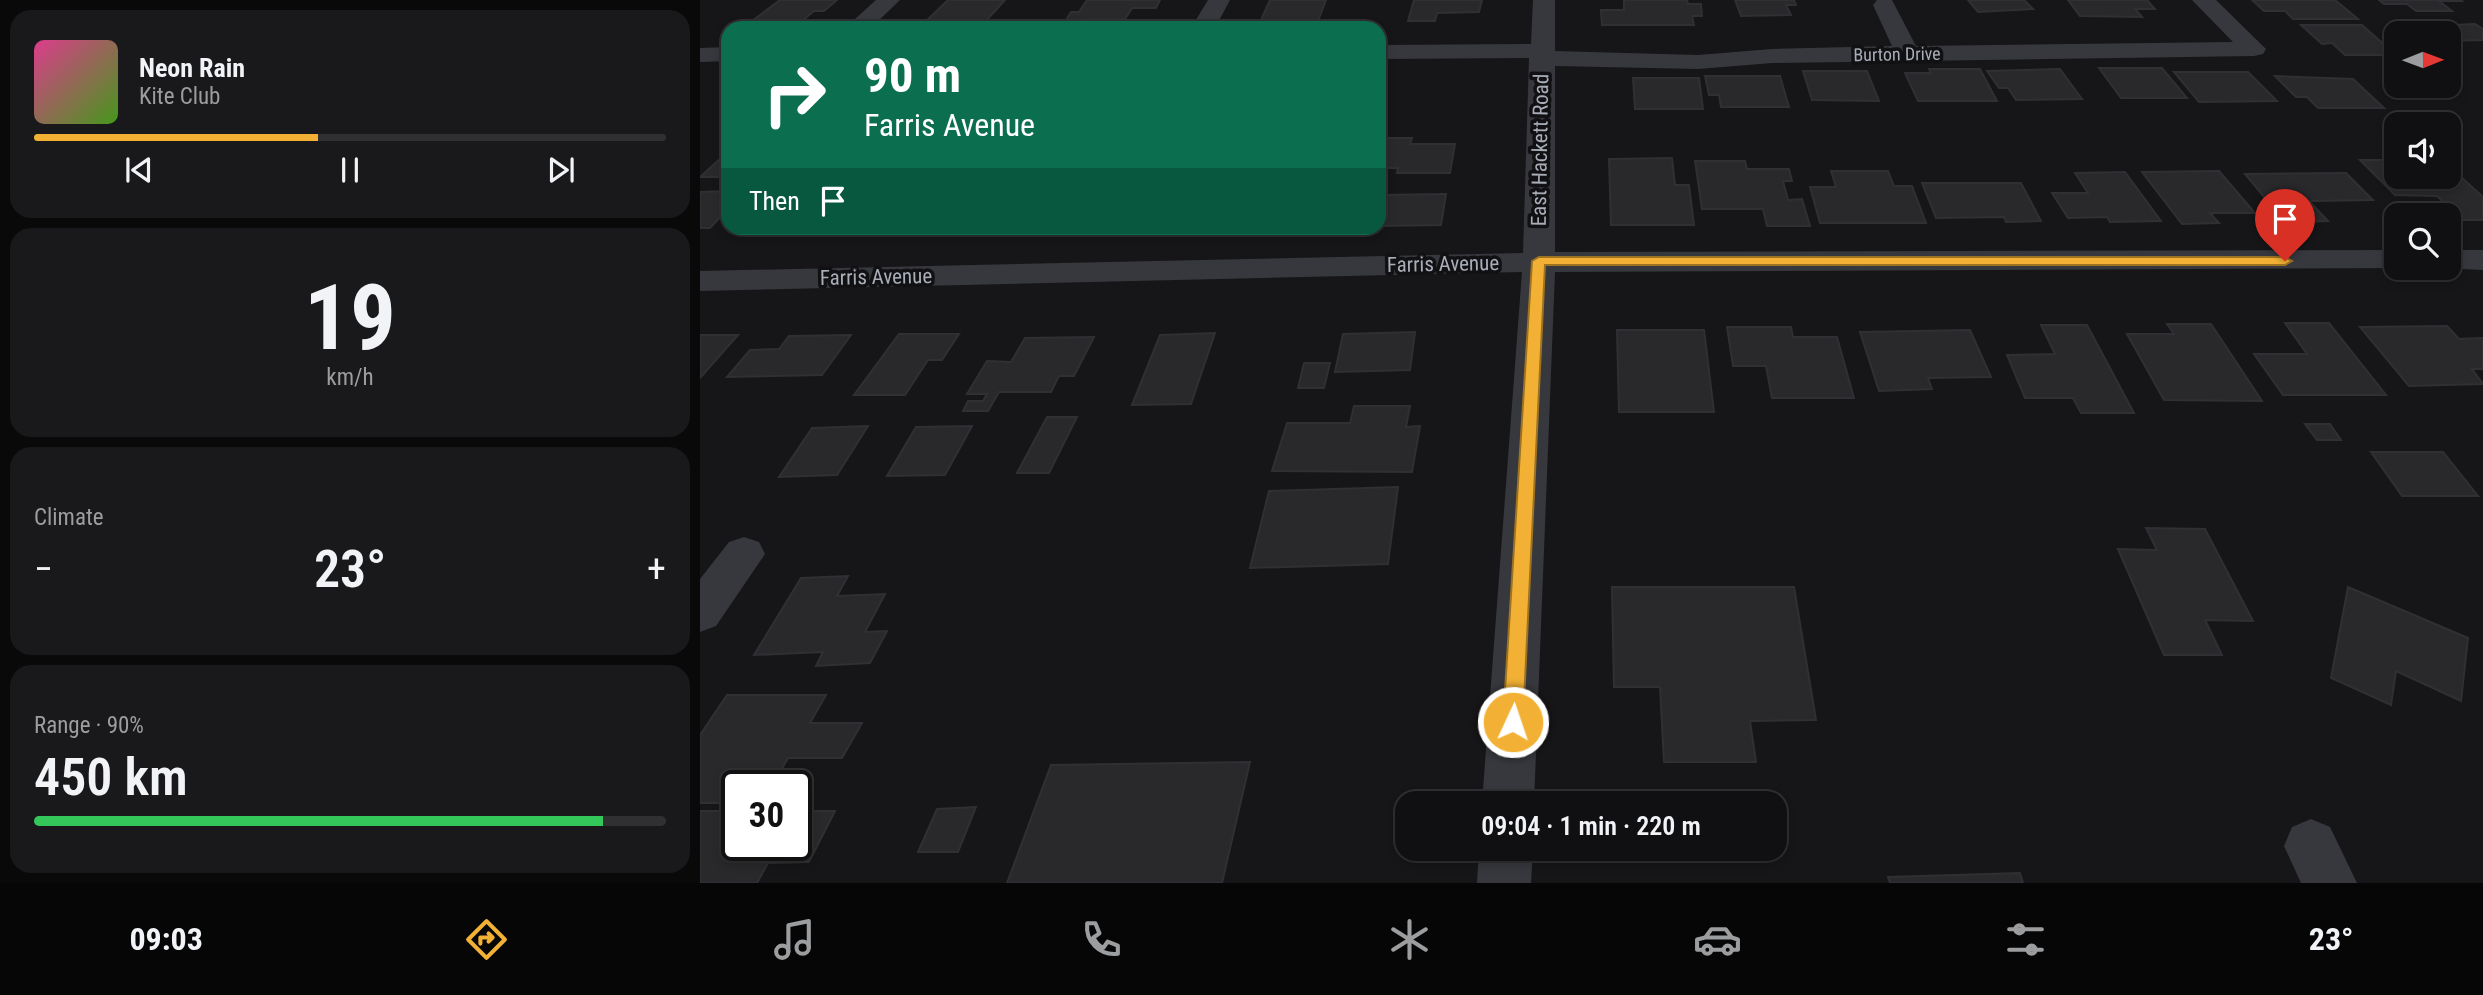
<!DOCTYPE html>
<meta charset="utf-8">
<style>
:root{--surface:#101012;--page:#19191b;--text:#f1f3f6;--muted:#9c9d9f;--line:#303032;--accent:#f2b134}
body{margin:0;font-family:"Roboto Condensed",sans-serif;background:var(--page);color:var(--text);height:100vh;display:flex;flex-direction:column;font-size:26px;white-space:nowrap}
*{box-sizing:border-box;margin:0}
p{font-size:23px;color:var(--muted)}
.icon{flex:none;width:38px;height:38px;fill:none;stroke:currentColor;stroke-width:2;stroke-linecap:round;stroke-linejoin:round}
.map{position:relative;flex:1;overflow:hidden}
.drawer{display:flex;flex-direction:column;gap:10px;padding:10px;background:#09090a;width:700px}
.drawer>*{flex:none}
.banner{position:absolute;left:21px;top:21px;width:665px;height:214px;border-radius:21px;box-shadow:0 4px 10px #0003,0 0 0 2px var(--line);background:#0b6e4f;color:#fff;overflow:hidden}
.needle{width:46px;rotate:89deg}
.buttons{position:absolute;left:1684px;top:21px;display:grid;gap:14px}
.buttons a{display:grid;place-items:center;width:77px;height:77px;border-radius:14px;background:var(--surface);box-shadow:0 4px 10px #0003,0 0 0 2px var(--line);font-size:35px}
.speed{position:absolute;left:21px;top:770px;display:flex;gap:14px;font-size:35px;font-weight:700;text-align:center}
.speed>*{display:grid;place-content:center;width:91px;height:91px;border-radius:50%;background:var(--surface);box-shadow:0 4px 10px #0003,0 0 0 2px var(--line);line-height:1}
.speed .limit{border:4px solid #111;border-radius:10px;background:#fff;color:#111}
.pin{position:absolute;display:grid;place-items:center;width:60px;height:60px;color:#fff;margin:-72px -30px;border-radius:50% 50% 50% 0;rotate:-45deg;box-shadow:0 0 7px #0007}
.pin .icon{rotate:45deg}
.me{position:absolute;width:77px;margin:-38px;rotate:3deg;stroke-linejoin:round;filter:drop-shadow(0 0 5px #0008)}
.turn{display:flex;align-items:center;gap:24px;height:147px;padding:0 28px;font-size:32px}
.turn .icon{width:91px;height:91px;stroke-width:2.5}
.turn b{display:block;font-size:49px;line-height:60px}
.then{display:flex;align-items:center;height:66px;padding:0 28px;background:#0003;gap:14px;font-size:26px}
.big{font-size:52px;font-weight:600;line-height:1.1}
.drawer .card{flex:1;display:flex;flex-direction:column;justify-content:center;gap:10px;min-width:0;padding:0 24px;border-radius:21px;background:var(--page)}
.drawer .dial{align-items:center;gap:0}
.dial b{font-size:91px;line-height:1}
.song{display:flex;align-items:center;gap:21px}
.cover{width:84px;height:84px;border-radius:10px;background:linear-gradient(135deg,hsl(330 70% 55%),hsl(100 70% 35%))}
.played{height:7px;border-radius:4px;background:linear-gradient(90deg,var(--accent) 45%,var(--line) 45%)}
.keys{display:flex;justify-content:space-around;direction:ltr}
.heat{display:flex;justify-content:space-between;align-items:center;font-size:38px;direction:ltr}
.charge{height:10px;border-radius:5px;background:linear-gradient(90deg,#34c759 90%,var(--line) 0)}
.trip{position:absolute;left:695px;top:791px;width:392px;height:70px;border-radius:21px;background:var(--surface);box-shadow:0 4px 10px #0003,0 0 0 2px var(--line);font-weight:600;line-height:70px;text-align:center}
.menu{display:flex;height:112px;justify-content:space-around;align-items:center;background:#060607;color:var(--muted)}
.menu .icon{width:49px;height:49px}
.menu .selected{color:var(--accent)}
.menu b{font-size:32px;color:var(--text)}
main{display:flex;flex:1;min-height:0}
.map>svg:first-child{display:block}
.building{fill:#29292c;stroke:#303034;stroke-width:2}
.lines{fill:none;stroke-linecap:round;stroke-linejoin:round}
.minor{fill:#37383d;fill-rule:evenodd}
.route{fill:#f2b134;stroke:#9d7322;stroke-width:2}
.labels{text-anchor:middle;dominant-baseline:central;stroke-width:7;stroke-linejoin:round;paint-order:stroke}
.far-street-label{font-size:18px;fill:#a8adb8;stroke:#111113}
.street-label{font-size:21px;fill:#a8adb8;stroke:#111113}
</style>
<main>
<section class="drawer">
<div class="card">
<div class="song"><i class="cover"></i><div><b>Neon Rain</b><p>Kite Club</p></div></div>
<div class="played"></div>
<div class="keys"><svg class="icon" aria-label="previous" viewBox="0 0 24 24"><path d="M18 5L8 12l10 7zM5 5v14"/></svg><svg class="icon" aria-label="pause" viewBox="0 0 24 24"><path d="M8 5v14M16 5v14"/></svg><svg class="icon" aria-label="next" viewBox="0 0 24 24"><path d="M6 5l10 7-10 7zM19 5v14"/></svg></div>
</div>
<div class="card dial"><b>19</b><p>km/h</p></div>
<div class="card"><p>Climate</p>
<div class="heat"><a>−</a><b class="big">23°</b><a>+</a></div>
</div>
<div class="card"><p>Range · 90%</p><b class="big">450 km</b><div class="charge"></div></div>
</section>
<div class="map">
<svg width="1783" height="883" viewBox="0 0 1783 883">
<rect width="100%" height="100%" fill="#161618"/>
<g class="building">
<path d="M80 0H137L124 11H114L102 21H52Z"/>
<path d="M248 0H305L284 23H224Z"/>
<path d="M387 0H460L456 8H432L425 19 366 20 371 12H379Z"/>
<path d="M570 0H626L618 21 560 22Z"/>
<path d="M714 0H782L779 12 737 13 735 21H708Z"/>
<path d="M924 0H987L988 4H1001L1002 16H992L994 25H902L901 10H924Z"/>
<path d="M1035 0H1094L1096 5H1086L1091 15 1041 16Z"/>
<path d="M1268 0H1324L1333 9 1278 12Z"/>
<path d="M1368 0H1447L1455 9H1435L1442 17 1380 16Z"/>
<path d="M1552 0H1635L1658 19H1593L1585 11H1564Z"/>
<path d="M1679 0H1761L1762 1H1739L1752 11H1716L1707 4H1684Z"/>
<path d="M1745 20 1752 25 1775 24 1783 29V40L1748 41V33H1723L1706 21Z"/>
<path d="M1601 25H1662L1696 55H1645L1632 43 1622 44Z"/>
<path d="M1399 68H1462L1487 98H1421Z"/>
<path d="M1229 69H1280L1297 101H1218L1205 73H1231Z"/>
<path d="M1360 69 1382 99 1316 100 1308 88H1299L1287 71Z"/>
<path d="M1103 71H1167L1179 101 1112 100Z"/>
<path d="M1474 72H1548L1577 101 1499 102Z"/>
<path d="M1005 76H1080L1089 107H1021L1019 95H1009Z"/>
<path d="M1575 76 1653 79 1684 108H1618L1607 97H1596Z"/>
<path d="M933 78H999L1003 109H935Z"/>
<path d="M679 138H712L710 144H755L750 173H697L698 168H679Z"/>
<path d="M22 157H28V177H0Z"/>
<path d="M972 158 975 185H989L994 225H911L909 159Z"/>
<path d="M1660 160H1696V177L1759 175 1783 197V220H1762L1737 196 1695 195Z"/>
<path d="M995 161H1045L1047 169H1089L1092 181H1083L1088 200 1102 199 1110 226H1067L1063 209H1002Z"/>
<path d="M1131 171H1188L1194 186H1212L1226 223H1120L1110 187H1136Z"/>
<path d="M1519 171 1555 213H1510L1519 223 1482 224 1442 172Z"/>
<path d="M1425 172 1461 221 1410 222 1407 217 1368 218 1352 193H1388L1375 173Z"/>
<path d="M1646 173 1673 200 1609 201 1628 221 1585 222 1545 174Z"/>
<path d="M1222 183H1321L1341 221 1306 222 1304 217 1236 218Z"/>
<path d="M28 191V209L10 228H0V192Z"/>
<path d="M746 194 741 225 679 226V195Z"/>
<path d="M1585 323H1629L1686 395H1583L1554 354H1607Z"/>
<path d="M1467 324H1511L1562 401 1464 400 1427 334H1474Z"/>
<path d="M1341 325H1387L1434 413H1381L1373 398H1325L1307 355 1355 354Z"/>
<path d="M1747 326 1759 339 1783 338V369H1772L1783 384 1709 386 1660 327Z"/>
<path d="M1027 327H1091L1093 337H1137L1154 398H1072L1066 366H1033Z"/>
<path d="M917 330H1004L1014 412H919Z"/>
<path d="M1270 330 1291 377 1228 378 1232 389 1179 391 1160 332Z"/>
<path d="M715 332 710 370 635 372 643 334Z"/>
<path d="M515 333 491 404 432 405 460 335Z"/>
<path d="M199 334H259L242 360H228L205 395H154Z"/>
<path d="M0 335H38L0 378Z"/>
<path d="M151 335 122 375 27 377 50 350 79 349 89 336Z"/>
<path d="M394 337 374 376H359L351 392H299L288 411H263L268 401H283L287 394H267L287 361 311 362 325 338Z"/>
<path d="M604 363H630L624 388H598Z"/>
<path d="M654 406H710L706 427 720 426 712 472 572 471 587 423H650Z"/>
<path d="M347 417H377L349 473H317Z"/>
<path d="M1605 424H1630L1641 440H1617Z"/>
<path d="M168 426 137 475 79 477 112 428Z"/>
<path d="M272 426 245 475 187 476 216 427Z"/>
<path d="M1671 452H1743L1778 496H1702Z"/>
<path d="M698 487 688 564 550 568 569 491Z"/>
<path d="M1446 528 1505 529 1553 621 1505 620 1522 655H1464L1418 549 1457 550Z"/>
<path d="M148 576 137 596 185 594 165 632 187 631 170 663 116 666 123 652 54 655 101 578Z"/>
<path d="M912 587H1094L1116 720 1050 721 1056 762H964L960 687H914Z"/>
<path d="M1648 587 1768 638 1761 701 1696 671 1691 705 1631 678Z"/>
<path d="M27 695H126L110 723H162L142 758H88L72 786H37V803H0V735Z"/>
<path d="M550 762 522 883H307L351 765Z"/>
<path d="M276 807 258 852H218L237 809Z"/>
<path d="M0 811H37V845H96V811H135L109 862 68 863 57 883H0Z"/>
<path d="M1320 873 1323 883H1190L1188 877Z"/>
</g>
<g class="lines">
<g class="minor">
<path d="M176 0H200L171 28H145Z"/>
<path d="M508 0H530L515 28H491Z"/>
<path d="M833 0H855V51L998 55 1072 49 1192 46 1173 5 1177 0H1192L1216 46 1533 42 1492 0H1516L1566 49 1563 54 1554 56 1072 63 998 69 855 66V252L1696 250V268H1704L855 272 834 803H782L822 272 0 291V271L823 253 829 58 679 59V45L831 44Z"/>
<path d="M28 47V61L0 62V48Z"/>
<path d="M1748 250H1783V270L1740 268H1748Z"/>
<path d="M44 537 59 542 65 554 16 626 0 632V579L29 542Z"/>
<path d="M1611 819 1630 827 1657 883H1601L1584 846 1592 827Z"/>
<path d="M779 849H833L831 883H777Z"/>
</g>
</g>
<path class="route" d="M839 257H1585L1592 261 1585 265H845L823 722 820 729 813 731 806 729 803 722 832 261Z"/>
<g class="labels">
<g class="far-street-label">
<text transform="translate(1197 54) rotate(-1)">Burton Drive</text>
</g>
<g class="street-label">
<text transform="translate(840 150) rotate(-89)">East Hackett Road</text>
<text transform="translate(743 264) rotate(-1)">Farris Avenue</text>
<text transform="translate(176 277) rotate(-1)">Farris Avenue</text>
</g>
</g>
</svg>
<div class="buttons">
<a><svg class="needle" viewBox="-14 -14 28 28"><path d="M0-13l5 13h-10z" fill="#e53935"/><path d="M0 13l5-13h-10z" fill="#9c9d9f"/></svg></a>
<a><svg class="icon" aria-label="sound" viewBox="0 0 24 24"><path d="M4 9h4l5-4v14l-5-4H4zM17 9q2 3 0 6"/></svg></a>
<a><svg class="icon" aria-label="search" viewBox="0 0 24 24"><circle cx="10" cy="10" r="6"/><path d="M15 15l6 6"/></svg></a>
</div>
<div class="speed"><div class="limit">30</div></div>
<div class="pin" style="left:1585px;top:261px;background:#d93025"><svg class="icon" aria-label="arrive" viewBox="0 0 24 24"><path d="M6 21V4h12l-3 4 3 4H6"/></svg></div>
<svg class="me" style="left:813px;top:722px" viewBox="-20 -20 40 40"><circle r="17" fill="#f2b134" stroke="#fff" stroke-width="3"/><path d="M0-11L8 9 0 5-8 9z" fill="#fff"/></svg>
<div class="trip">09:04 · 1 min · 220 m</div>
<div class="banner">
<div class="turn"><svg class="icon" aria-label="right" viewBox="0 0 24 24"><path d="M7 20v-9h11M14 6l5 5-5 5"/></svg><div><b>90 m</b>Farris Avenue</div></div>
<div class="then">Then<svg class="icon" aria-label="arrive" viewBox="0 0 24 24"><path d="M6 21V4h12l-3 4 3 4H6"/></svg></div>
</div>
</div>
</main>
<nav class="menu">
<b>09:03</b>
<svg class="icon selected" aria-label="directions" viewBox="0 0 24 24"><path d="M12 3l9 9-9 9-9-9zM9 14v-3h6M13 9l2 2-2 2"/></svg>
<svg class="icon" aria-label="music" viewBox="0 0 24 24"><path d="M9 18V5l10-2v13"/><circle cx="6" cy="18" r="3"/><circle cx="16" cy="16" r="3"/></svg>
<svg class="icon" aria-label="phone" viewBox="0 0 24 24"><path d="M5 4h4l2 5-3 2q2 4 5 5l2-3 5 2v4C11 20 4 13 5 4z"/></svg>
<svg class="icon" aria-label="climate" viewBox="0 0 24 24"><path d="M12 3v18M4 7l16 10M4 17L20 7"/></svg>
<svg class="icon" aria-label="car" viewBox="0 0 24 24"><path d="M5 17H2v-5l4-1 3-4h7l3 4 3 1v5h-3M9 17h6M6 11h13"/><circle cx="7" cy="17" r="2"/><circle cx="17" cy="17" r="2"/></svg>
<svg class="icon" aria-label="filters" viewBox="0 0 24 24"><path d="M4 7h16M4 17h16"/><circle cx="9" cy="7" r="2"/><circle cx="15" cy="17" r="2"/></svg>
<b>23°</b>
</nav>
